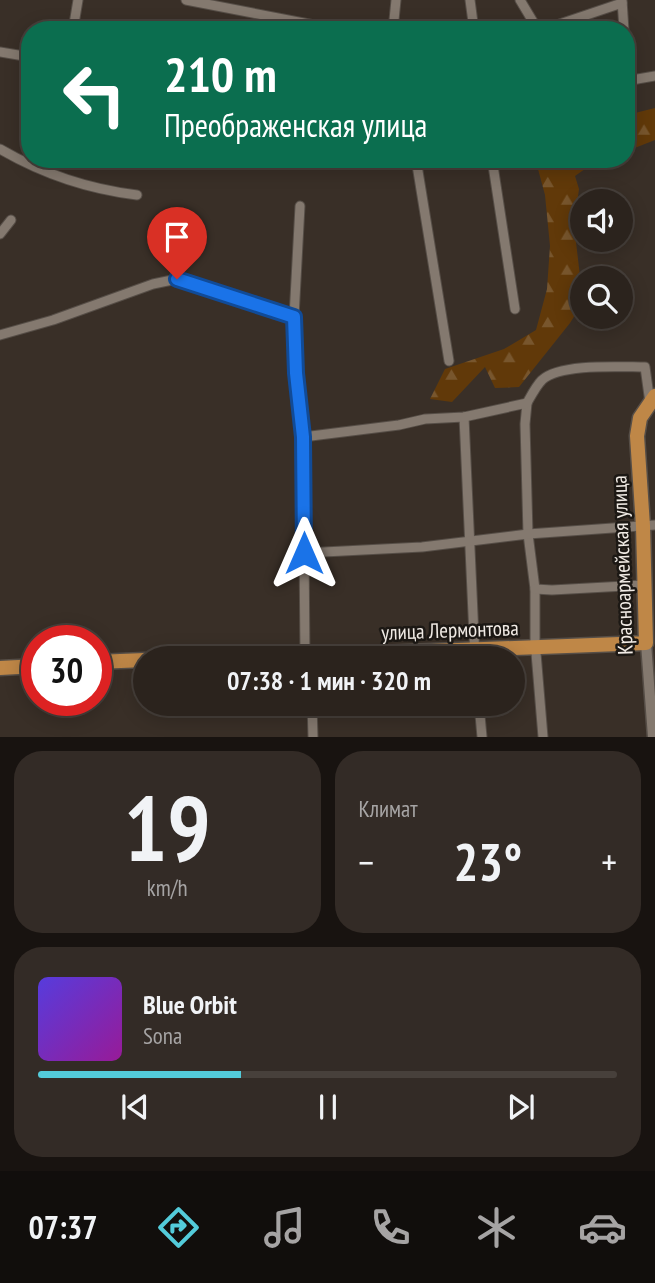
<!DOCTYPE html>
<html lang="ru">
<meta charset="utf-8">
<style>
:root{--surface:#2b231d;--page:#332b26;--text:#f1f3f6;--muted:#a6a4a4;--line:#47403b;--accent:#53cbda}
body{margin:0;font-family:"PT Sans Narrow",sans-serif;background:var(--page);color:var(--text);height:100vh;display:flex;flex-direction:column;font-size:26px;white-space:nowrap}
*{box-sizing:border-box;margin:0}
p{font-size:23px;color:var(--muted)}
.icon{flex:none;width:38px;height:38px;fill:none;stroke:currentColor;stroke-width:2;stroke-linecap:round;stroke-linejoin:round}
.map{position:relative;height:737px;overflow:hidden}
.details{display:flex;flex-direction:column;gap:14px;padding:14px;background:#181310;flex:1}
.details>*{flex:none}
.banner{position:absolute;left:21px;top:21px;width:614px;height:147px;border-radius:28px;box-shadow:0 4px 18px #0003,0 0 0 2px var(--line);background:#0b6e4f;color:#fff;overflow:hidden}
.buttons{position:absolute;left:570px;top:189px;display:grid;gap:14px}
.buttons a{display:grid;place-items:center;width:63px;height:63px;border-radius:50%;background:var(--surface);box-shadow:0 4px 18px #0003,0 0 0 2px var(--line);font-size:35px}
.speed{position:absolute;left:21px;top:625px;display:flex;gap:14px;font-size:35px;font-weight:700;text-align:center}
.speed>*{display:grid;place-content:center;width:91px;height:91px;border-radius:50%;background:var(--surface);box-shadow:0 4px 18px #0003,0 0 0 2px var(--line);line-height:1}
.speed .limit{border:10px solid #d22;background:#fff;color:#111}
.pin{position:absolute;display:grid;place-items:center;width:60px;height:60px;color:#fff;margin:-72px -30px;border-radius:50% 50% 50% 0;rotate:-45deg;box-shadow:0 0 7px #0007}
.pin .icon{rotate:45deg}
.me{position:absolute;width:77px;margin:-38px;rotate:0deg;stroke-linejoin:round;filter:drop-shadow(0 0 5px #0008)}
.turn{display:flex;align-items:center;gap:24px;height:147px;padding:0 28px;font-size:32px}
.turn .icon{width:91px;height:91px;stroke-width:2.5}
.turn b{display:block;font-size:49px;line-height:60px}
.big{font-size:52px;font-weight:700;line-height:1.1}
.details .card{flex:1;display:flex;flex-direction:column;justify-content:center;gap:10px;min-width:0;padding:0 24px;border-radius:28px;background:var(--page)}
.details .dial{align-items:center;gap:0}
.dial b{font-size:91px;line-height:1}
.song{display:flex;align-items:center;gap:21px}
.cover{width:84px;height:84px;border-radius:10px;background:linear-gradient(135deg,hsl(250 70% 55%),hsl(300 70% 35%))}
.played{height:7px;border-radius:4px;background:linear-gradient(90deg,var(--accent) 35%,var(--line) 35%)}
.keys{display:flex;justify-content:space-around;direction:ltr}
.heat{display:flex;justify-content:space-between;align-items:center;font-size:38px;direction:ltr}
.details .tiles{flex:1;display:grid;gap:14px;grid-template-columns:1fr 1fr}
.card:last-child{grid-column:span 2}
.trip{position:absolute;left:133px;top:646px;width:392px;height:70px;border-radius:35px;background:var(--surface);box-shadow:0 4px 18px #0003,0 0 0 2px var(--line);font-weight:700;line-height:70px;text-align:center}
.menu{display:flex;height:112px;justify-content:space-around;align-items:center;background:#110e0c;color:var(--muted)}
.menu .icon{width:49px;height:49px}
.menu .current{color:var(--accent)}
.menu b{font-size:32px;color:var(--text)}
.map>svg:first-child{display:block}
.forest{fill:url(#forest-firs)}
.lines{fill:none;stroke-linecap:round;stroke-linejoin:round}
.minor-casing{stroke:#564e47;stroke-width:11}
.tertiary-casing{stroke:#564e47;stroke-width:13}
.primary-casing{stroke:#564e47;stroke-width:17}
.minor{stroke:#84796f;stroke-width:9}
.tertiary{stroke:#84796f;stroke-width:10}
.primary{stroke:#bf8747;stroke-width:14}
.route-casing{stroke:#114b97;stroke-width:18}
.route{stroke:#1a73e8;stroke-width:12}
.labels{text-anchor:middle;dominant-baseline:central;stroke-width:5;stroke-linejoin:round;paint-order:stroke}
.street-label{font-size:21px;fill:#f1ebe5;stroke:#1c1814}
</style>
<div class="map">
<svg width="655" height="737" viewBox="0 0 655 737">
<defs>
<pattern id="forest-firs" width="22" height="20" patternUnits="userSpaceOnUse" patternTransform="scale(1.75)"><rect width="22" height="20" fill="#613909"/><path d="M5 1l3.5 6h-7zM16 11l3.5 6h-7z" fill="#78562d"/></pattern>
</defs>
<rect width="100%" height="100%" fill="#392f27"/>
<g class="forest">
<path d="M655 108V140L627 151V115Z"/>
<path d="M541 159H605L592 164 575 176 579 189 574 225 583 302 570 323 519 387 495 388 485 367 452 402 430 399 445 369 504 349 536 330 547 289 550 246 545 195 538 169Z"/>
</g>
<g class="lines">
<g class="minor-casing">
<g id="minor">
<path d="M186 0 340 30"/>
<path d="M470 0 474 30"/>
<path d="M520 0 538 30"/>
<path d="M622 0 624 30"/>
<path d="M73 30 78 0"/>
<path d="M393 30 396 0"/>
<path d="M542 30 622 3"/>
<path d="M0 52 30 57"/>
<path d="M626 53 629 80"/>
<path d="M626 81 655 76"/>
<path d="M0 149C43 174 87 189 137 195"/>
<path d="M416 159 449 361"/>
<path d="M492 159 515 309"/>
<path d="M300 206 294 317 296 373 303 437 305 656"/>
<path d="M0 234 11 220"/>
<path d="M0 335 53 320 153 284 177 279 294 317"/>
<path d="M527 403 525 424 528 534 535 589V641L543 737"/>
<path d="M464 417 475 658"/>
<path d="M303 437 399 425 425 419 464 417 527 403C531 396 536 386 542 380 560 363 621 367 645 367L650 403"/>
<path d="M304 553 422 547 528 534 655 525"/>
<path d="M535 589 552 590 643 585"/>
<path d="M312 704 313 737"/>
<path d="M479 704 482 737"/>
</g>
</g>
<g class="tertiary-casing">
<path id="tertiary" d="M646 643 653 737"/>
</g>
<g class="primary-casing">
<g id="primary">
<path d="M246 658 646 643 643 526 637 436 640 418 655 396"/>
<path d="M96 662 145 660"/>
<path d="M0 668 37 666"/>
</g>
</g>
<use href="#minor" class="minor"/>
<use href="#tertiary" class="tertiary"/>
<use href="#primary" class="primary"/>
</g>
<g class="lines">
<g class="route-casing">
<path id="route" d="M177 279 294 317 296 373 303 437 304 553"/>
</g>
<use href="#route" class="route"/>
</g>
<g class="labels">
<g class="street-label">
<text transform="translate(622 565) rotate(-92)">Красноармейская улица</text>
<text transform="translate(450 630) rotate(-2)">улица Лермонтова</text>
</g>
</g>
</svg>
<div class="buttons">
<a><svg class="icon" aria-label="sound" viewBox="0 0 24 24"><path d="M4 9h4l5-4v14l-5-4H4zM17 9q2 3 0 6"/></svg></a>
<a><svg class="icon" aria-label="search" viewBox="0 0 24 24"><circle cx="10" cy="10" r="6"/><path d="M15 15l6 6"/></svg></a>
</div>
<div class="speed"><div class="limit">30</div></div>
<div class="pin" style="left:177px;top:279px;background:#d93025"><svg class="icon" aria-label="arrive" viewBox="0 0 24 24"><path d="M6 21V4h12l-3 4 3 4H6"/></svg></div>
<svg class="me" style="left:304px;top:553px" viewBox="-20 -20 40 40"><path d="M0-17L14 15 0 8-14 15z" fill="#1a73e8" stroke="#fff" stroke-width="4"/></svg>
<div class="trip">07:38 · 1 мин · 320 m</div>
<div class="banner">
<div class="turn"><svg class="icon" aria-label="left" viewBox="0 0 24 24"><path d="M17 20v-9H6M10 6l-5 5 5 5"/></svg><div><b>210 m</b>Преображенская улица</div></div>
</div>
</div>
<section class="details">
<div class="tiles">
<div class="card dial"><b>19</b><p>km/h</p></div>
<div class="card"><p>Климат</p>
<div class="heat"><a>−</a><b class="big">23°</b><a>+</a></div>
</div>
<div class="card">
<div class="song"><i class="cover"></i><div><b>Blue Orbit</b><p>Sona</p></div></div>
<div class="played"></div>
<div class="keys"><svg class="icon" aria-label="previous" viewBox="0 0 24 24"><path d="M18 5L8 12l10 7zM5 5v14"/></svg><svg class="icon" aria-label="pause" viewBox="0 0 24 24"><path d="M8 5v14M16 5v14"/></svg><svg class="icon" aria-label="next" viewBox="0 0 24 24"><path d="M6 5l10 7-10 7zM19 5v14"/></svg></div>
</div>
</div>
</section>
<nav class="menu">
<b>07:37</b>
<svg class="icon current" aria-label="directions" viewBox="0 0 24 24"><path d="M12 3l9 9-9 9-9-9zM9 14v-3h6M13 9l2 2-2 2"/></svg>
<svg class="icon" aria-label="music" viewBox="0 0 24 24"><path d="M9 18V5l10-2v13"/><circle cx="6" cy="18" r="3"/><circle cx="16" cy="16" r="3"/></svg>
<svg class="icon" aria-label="phone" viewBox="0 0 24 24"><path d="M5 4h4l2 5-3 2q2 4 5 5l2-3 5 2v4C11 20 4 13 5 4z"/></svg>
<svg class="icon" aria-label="climate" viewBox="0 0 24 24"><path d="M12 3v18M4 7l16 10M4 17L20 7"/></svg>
<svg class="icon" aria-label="car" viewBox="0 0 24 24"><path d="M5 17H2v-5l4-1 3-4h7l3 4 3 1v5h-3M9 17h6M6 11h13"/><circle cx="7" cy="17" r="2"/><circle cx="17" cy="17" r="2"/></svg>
</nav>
